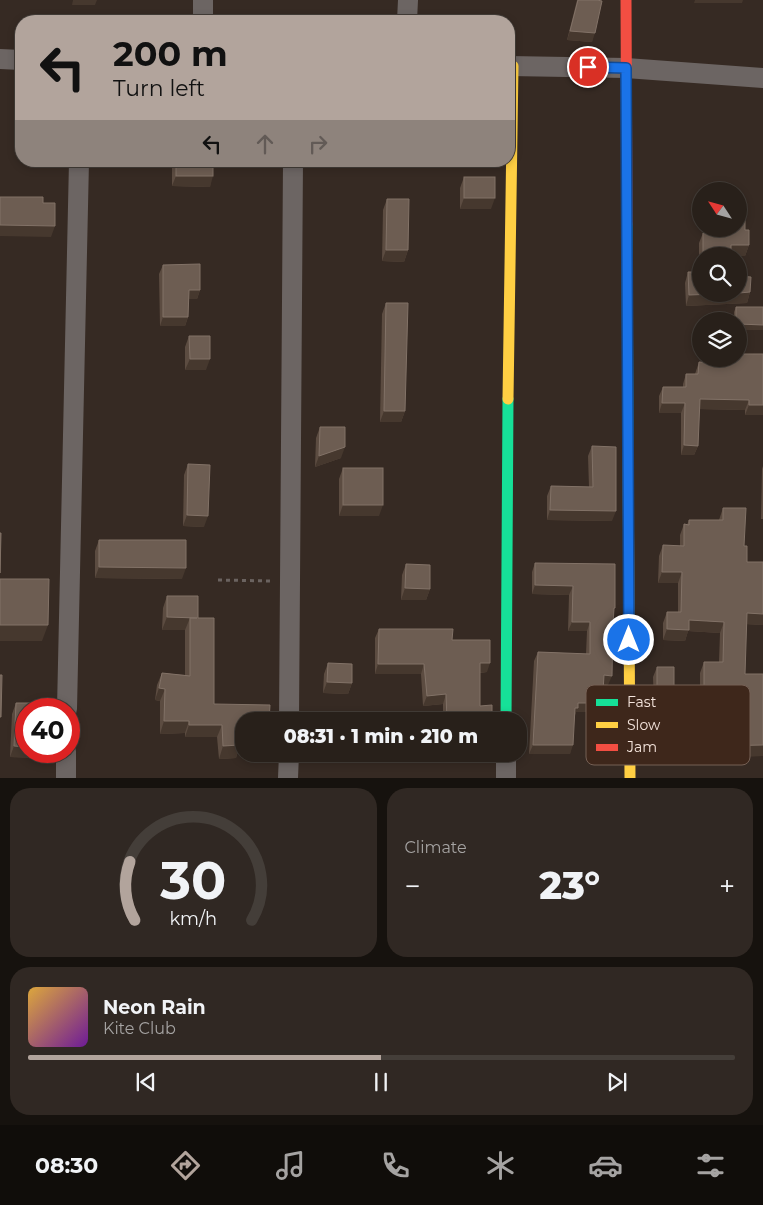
<!DOCTYPE html>
<meta charset="utf-8">
<style>
:root{--surface:#28201a;--page:#302823;--text:#f1f3f6;--muted:#a5a3a2;--line:#443e39;--accent:#b2a49c}
body{margin:0;font-family:Montserrat,sans-serif;background:var(--page);color:var(--text);height:100vh;display:flex;flex-direction:column;font-size:19px;white-space:nowrap}
*{box-sizing:border-box;margin:0}
p{font-size:16px;color:var(--muted)}
.icon{flex:none;width:28px;height:28px;fill:none;stroke:currentColor;stroke-width:2;stroke-linecap:round;stroke-linejoin:round}
.map{position:relative;height:778px;overflow:hidden}
.sheet{display:flex;flex-direction:column;gap:10px;padding:10px;background:#16120e;flex:1}
.sheet>*{flex:none}
.banner{position:absolute;left:15px;top:15px;width:500px;height:152px;border-radius:20px;box-shadow:0 2px 8px #0003,0 0 0 1px var(--line);background:#b2a49c;color:#111;overflow:hidden}
.needle{width:32px;rotate:306deg}
.buttons{position:absolute;left:692px;top:182px;display:grid;gap:10px}
.buttons a{display:grid;place-items:center;width:55px;height:55px;border-radius:50%;background:var(--surface);box-shadow:0 2px 8px #0003,0 0 0 1px var(--line);font-size:25px}
.speed{position:absolute;left:15px;top:698px;display:flex;gap:10px;font-size:25px;font-weight:700;text-align:center}
.speed>*{display:grid;place-content:center;width:65px;height:65px;border-radius:50%;background:var(--surface);box-shadow:0 2px 8px #0003,0 0 0 1px var(--line);line-height:1}
.speed .limit{border:8px solid #d22;background:#fff;color:#111}
.pin{position:absolute;display:grid;place-items:center;width:42px;height:42px;color:#fff;margin:-21px;border:2px solid #fff;border-radius:50%;box-shadow:0 1px 5px #0007}
.me{position:absolute;width:55px;margin:-28px;rotate:0deg;stroke-linejoin:round;filter:drop-shadow(0 0 4px #0008)}
.turn{display:flex;align-items:center;gap:18px;height:105px;padding:0 15px;font-size:22px}
.turn .icon{width:65px;height:65px;stroke-width:2.5}
.turn b{display:block;font-size:35px;line-height:42px}
.lanes{display:flex;align-items:center;height:48px;padding:0 15px;background:#0003;justify-content:center;gap:25px;direction:ltr}
.lanes .off{opacity:.35}
.big{font-size:38px;font-weight:800;line-height:1.1}
.sheet .tile{flex:1;display:flex;flex-direction:column;justify-content:center;gap:8px;min-width:0;padding:0 18px;border-radius:20px;background:var(--page)}
.sheet .dial{align-items:center;gap:0}
.dial svg{height:130px;overflow:visible;fill:none;stroke:var(--line);stroke-width:7;stroke-linecap:round;text-anchor:middle}
.dial text{fill:var(--text);stroke:none}
.song{display:flex;align-items:center;gap:15px}
.cover{width:60px;height:60px;border-radius:8px;background:linear-gradient(135deg,hsl(40 70% 55%),hsl(280 70% 35%))}
.played{height:5px;border-radius:2px;background:linear-gradient(90deg,var(--accent) 50%,var(--line) 50%)}
.keys{display:flex;justify-content:space-around;direction:ltr}
.heat{display:flex;justify-content:space-between;align-items:center;font-size:28px;direction:ltr}
.sheet .tiles{flex:1;display:grid;gap:10px;grid-template-columns:1fr 1fr}
.tile:last-child{grid-column:span 2}
.trip{position:absolute;left:235px;top:712px;width:292px;height:50px;border-radius:20px;background:var(--surface);box-shadow:0 2px 8px #0003,0 0 0 1px var(--line);font-weight:800;line-height:50px;text-align:center}
.tabs{display:flex;height:80px;justify-content:space-around;align-items:center;background:#100d0a;color:var(--muted)}
.tabs .icon{width:35px;height:35px}
.tabs .active{color:var(--accent)}
.tabs b{font-size:22px;color:var(--text)}
.map>svg:first-child{display:block}
.lines{fill:none;stroke-linecap:round;stroke-linejoin:round}
.path{stroke:#6b6360;stroke-width:3;stroke-dasharray:4 4;stroke-linecap:butt}
.street{stroke:#6c6563;stroke-width:20}
.fast{stroke:#16e098;stroke-width:11}
.slow{stroke:#ffcf43;stroke-width:11}
.jam{stroke:#f24e42;stroke-width:11}
.wall{fill:#5c4c41}
.shaded-wall{fill:#46382e}
.building{fill:#6d5d52;stroke:#827267}
.route-casing{stroke:#114b97;stroke-width:12}
.route{stroke:#1a73e8;stroke-width:9}
.key{fill:#3e271b;stroke:#756055;stroke-width:1}
.key-label{font-size:14px;fill:#f5e5dd}
</style>
<div class="map">
<svg width="763" height="778" viewBox="0 0 763 778">
<rect width="100%" height="100%" fill="#362a23"/>
<g class="lines">
<path class="path" d="M218 580 272 581"/>
<g class="street">
<path d="M203 0V21"/>
<path d="M407 21 408 0"/>
<path d="M0 59 21 60"/>
<path d="M509 66 626 68 763 78"/>
<path d="M67 709 79 161"/>
<path d="M289 721 293 161"/>
<path d="M506 754V778"/>
<path d="M66 778V751"/>
<path d="M288 778 289 754"/>
</g>
<g class="fast">
<path d="M627 224 628 447"/>
<path d="M506 721 508 399"/>
</g>
<g class="slow">
<path d="M508 399 513 66"/>
<path d="M628 447 630 778"/>
</g>
<path class="jam" d="M626 0 627 224"/>
</g>
<g class="wall">
<path d="M577 0H597L592 42 567 40Z"/>
<path d="M172 161H213L210 187 172 186Z"/>
<path d="M464 177 491 209H460V188Z"/>
<path d="M387 199 408 250 404 262 382 261 383 210Z"/>
<path d="M714 229H739L745 230 749 245 745 256H701V294L750 292 747 303 686 306 685 283 688 272H699V243L703 233H713Z"/>
<path d="M163 265 200 290 197 299H189L188 317 185 326H160L159 274Z"/>
<path d="M386 303 405 411 401 422H380L382 314Z"/>
<path d="M736 307H763V330H739V321H734V312Z"/>
<path d="M189 336 206 370H185V347Z"/>
<path d="M763 354V415H745V410L699 409 698 446 694 455H681V413H659V396L663 387H683V384L686 374H695L699 362 723 363 725 359H739Z"/>
<path d="M320 427 341 458 315 467 316 438Z"/>
<path d="M592 446 612 521 547 520V496L551 486 589 487 588 456Z"/>
<path d="M188 464 204 527 183 526 184 475Z"/>
<path d="M763 466V519H761L762 469Z"/>
<path d="M343 468 379 516H339V479Z"/>
<path d="M723 508 744 546 747 562 763 625 746 624 745 674H763V756L712 757V703H700V673L704 662H719L720 633 688 631 685 641 663 640V623L667 612H678V583H658L659 556 663 545 680 546V535L684 524 687 525 689 520H719Z"/>
<path d="M99 540 182 579 95 578V551Z"/>
<path d="M535 563 614 612 608 685H604L600 701H591L587 712H576L575 715 570 754H529L534 661 538 652 586 654 587 631H568L569 595 532 594V572Z"/>
<path d="M406 564 430 589 426 600H401L402 575Z"/>
<path d="M167 596 198 618 214 704 244 721 252 754H237L236 758 219 759 217 737H185V733L160 734V701L155 700 157 685 162 673 185 675V630H162L163 608Z"/>
<path d="M379 629 452 640 487 672 480 673V706L492 721H443V704L423 706 421 674H375V638Z"/>
<path d="M328 663 352 683 348 694 323 693 324 674Z"/>
<path d="M657 667 672 725 669 734 654 732 659 704H654L653 677Z"/>
<path d="M16 703 44 758 10 757 12 714Z"/>
<path d="M687 742 701 759 699 764 685 765V748Z"/>
</g>
<g class="shaded-wall">
<path d="M73 0H97L95 5H72Z"/>
<path d="M695 0H743L742 3H694Z"/>
<path d="M570 31 595 33 592 42 567 40Z"/>
<path d="M176 176H213L210 187 172 186Z"/>
<path d="M464 198H495L491 209H460Z"/>
<path d="M0 225 55 226 51 237 0 236Z"/>
<path d="M731 245H749L745 256H727Z"/>
<path d="M386 250H408L404 262 382 261Z"/>
<path d="M189 290H200L197 299H186Z"/>
<path d="M750 292 747 303 686 306 689 295 739 294V293Z"/>
<path d="M163 317H188L185 326H160Z"/>
<path d="M739 324 763 325V330H739Z"/>
<path d="M190 359H210L206 370H185Z"/>
<path d="M700 399 749 400 745 410 696 409Z"/>
<path d="M662 403H685L681 413H659Z"/>
<path d="M749 405H763V415H745Z"/>
<path d="M384 411H405L401 422H380Z"/>
<path d="M684 445 698 446 694 455H681Z"/>
<path d="M345 447 341 458 315 467 319 456Z"/>
<path d="M343 505H383L379 516H339Z"/>
<path d="M550 510 616 511 612 521 547 520Z"/>
<path d="M187 515 208 516 204 527 183 526Z"/>
<path d="M99 567 186 568 182 579 95 578Z"/>
<path d="M662 572H682L678 583H658Z"/>
<path d="M535 585 573 586 569 595 532 594Z"/>
<path d="M405 588 430 589 426 600H401Z"/>
<path d="M747 613 763 614V625L743 624Z"/>
<path d="M167 617 197 618H190L185 630H162Z"/>
<path d="M689 620 724 622 720 633 688 631 685 641 663 640 667 629Z"/>
<path d="M572 622H590L587 631H568Z"/>
<path d="M0 625H48L42 641H0Z"/>
<path d="M480 663H490L487 672 477 673Z"/>
<path d="M378 664H424L421 674H375Z"/>
<path d="M604 675 612 676 608 685 601 684Z"/>
<path d="M327 682 352 683 348 694 323 693Z"/>
<path d="M159 688 165 689 160 701 155 700Z"/>
<path d="M592 691 603 692 600 701 588 700Z"/>
<path d="M704 692H716L712 703H700Z"/>
<path d="M446 694 443 704 423 706 427 696Z"/>
<path d="M657 694H662L659 704H654Z"/>
<path d="M578 703H591L587 712H576L574 718 575 708Z"/>
<path d="M164 721H189L185 733 160 734Z"/>
<path d="M189 725H222L217 737H185Z"/>
<path d="M240 742H244V754H252H237L236 758 219 759 223 746Z"/>
<path d="M533 745H573L570 754H529Z"/>
<path d="M763 745V756L712 757 716 746Z"/>
<path d="M14 746 26 747V751H46L44 758 10 757Z"/>
<path d="M446 754H490L489 757 444 758Z"/>
<path d="M687 759H701L699 764 685 765Z"/>
</g>
<g class="building">
<path d="M578 0H597L602 1 595 33 570 31Z"/>
<rect x="176" y="161" width="37" height="15"/>
<rect x="464" y="177" width="31" height="21"/>
<path d="M0 197H43V203H55V226L0 225Z"/>
<path d="M387 199H409L408 250H386Z"/>
<path d="M739 220H745V230H749V245H731V256H703V233H717V229H739Z"/>
<path d="M200 264V290H189L188 317H163V265Z"/>
<path d="M688 272H701V294H716L689 295Z"/>
<path d="M739 276 751 277 750 292 739 293Z"/>
<path d="M386 303H408L405 411H384Z"/>
<path d="M736 307H763V325L739 324V321H736Z"/>
<path d="M189 336H210V359H190Z"/>
<path d="M739 354H763V405H749V400L700 399 698 446 684 445 685 403H662L663 387H686V374H698L699 362 726 363V359H739Z"/>
<path d="M320 427H345V447L319 456Z"/>
<path d="M592 446 616 447V511L550 510 551 486 593 487Z"/>
<path d="M188 464 210 465 208 516 187 515Z"/>
<rect x="343" y="468" width="40" height="37"/>
<path d="M723 508H746L744 546H747V562H763V614L747 613 745 674H763V745L716 746V692H704V662H723L724 622 689 620V630L667 629V612H681L682 572H662L663 545 684 546V524L689 525V520H723Z"/>
<path d="M0 533H1L0 573Z"/>
<path d="M99 540H186V568L99 567Z"/>
<path d="M535 563 615 564V608H614L613 625 612 676 604 675 603 692 592 691 591 703H578V708H575L573 745H533L538 652 590 654V622H572L573 586 535 585Z"/>
<path d="M406 564 430 565V589L405 588Z"/>
<path d="M0 579H49L48 625H0Z"/>
<path d="M167 596H198V618H214V704L270 705 269 721H244V742H240V745L223 746 222 725H189V721H164L165 689 159 688 162 673 190 676V618H197L167 617Z"/>
<path d="M379 629H453L452 640H490V663H480V706L492 705V721H447L446 694 427 696 424 664H378Z"/>
<path d="M328 663 352 664V683L327 682Z"/>
<path d="M657 667H674V714L672 725 658 722 662 694H657Z"/>
<path d="M0 675H2L1 717H0Z"/>
<path d="M16 703H49V709H26V747L14 746Z"/>
</g>
<g class="lines">
<g class="route-casing">
<path id="route" d="M588 67 626 68 629 640"/>
</g>
<use href="#route" class="route"/>
</g>
<rect x="586" y="685" width="164" height="80" rx="8" class="key"/>
<rect x="596" y="699" width="22" height="7" fill="#16e098"/>
<rect x="596" y="722" width="22" height="6" fill="#ffcf43"/>
<rect x="596" y="744" width="22" height="7" fill="#f24e42"/>
<g class="key-label">
<text x="627" y="707">Fast</text>
<text x="627" y="730">Slow</text>
<text x="627" y="752">Jam</text>
</g>
</svg>
<div class="buttons">
<a><svg class="needle" viewBox="-14 -14 28 28"><path d="M0-13l5 13h-10z" fill="#e53935"/><path d="M0 13l5-13h-10z" fill="#a5a3a2"/></svg></a>
<a><svg class="icon" aria-label="search" viewBox="0 0 24 24"><circle cx="10" cy="10" r="6"/><path d="M15 15l6 6"/></svg></a>
<a><svg class="icon" aria-label="layers" viewBox="0 0 24 24"><path d="M12 4l9 5-9 5-9-5zM3 14l9 5 9-5"/></svg></a>
</div>
<div class="speed"><div class="limit">40</div></div>
<div class="pin" style="left:588px;top:67px;background:#d93025"><svg class="icon" aria-label="arrive" viewBox="0 0 24 24"><path d="M6 21V4h12l-3 4 3 4H6"/></svg></div>
<svg class="me" style="left:629px;top:640px" viewBox="-20 -20 40 40"><circle r="17" fill="#1a73e8" stroke="#fff" stroke-width="3"/><path d="M0-11L8 9 0 5-8 9z" fill="#fff"/></svg>
<div class="trip">08:31 · 1 min · 210 m</div>
<div class="banner">
<div class="turn"><svg class="icon" aria-label="left" viewBox="0 0 24 24"><path d="M17 20v-9H6M10 6l-5 5 5 5"/></svg><div><b>200 m</b>Turn left</div></div>
<div class="lanes"><svg class="icon" aria-label="left" viewBox="0 0 24 24"><path d="M17 20v-9H6M10 6l-5 5 5 5"/></svg><svg class="icon off" aria-label="ahead" viewBox="0 0 24 24"><path d="M12 20V5M6 11l6-6 6 6"/></svg><svg class="icon off" aria-label="right" viewBox="0 0 24 24"><path d="M7 20v-9h11M14 6l5 5-5 5"/></svg></div>
</div>
</div>
<section class="sheet">
<div class="tiles">
<div class="tile dial"><svg viewBox="0 0 100 80">
<path d="M14 69A42 42 0 1 1 86 69"/>
<path d="M14 69A42 42 0 0 1 11 33" stroke="#b2a49c"/>
<text x="50" y="56" font-size="32" font-weight="700">30</text>
<text x="50" y="72" font-size="11">km/h</text>
</svg></div>
<div class="tile"><p>Climate</p>
<div class="heat"><a>−</a><b class="big">23°</b><a>+</a></div>
</div>
<div class="tile">
<div class="song"><i class="cover"></i><div><b>Neon Rain</b><p>Kite Club</p></div></div>
<div class="played"></div>
<div class="keys"><svg class="icon" aria-label="previous" viewBox="0 0 24 24"><path d="M18 5L8 12l10 7zM5 5v14"/></svg><svg class="icon" aria-label="pause" viewBox="0 0 24 24"><path d="M8 5v14M16 5v14"/></svg><svg class="icon" aria-label="next" viewBox="0 0 24 24"><path d="M6 5l10 7-10 7zM19 5v14"/></svg></div>
</div>
</div>
</section>
<nav class="tabs">
<b>08:30</b>
<svg class="icon active" aria-label="directions" viewBox="0 0 24 24"><path d="M12 3l9 9-9 9-9-9zM9 14v-3h6M13 9l2 2-2 2"/></svg>
<svg class="icon" aria-label="music" viewBox="0 0 24 24"><path d="M9 18V5l10-2v13"/><circle cx="6" cy="18" r="3"/><circle cx="16" cy="16" r="3"/></svg>
<svg class="icon" aria-label="phone" viewBox="0 0 24 24"><path d="M5 4h4l2 5-3 2q2 4 5 5l2-3 5 2v4C11 20 4 13 5 4z"/></svg>
<svg class="icon" aria-label="climate" viewBox="0 0 24 24"><path d="M12 3v18M4 7l16 10M4 17L20 7"/></svg>
<svg class="icon" aria-label="car" viewBox="0 0 24 24"><path d="M5 17H2v-5l4-1 3-4h7l3 4 3 1v5h-3M9 17h6M6 11h13"/><circle cx="7" cy="17" r="2"/><circle cx="17" cy="17" r="2"/></svg>
<svg class="icon" aria-label="filters" viewBox="0 0 24 24"><path d="M4 7h16M4 17h16"/><circle cx="9" cy="7" r="2"/><circle cx="15" cy="17" r="2"/></svg>
</nav>
